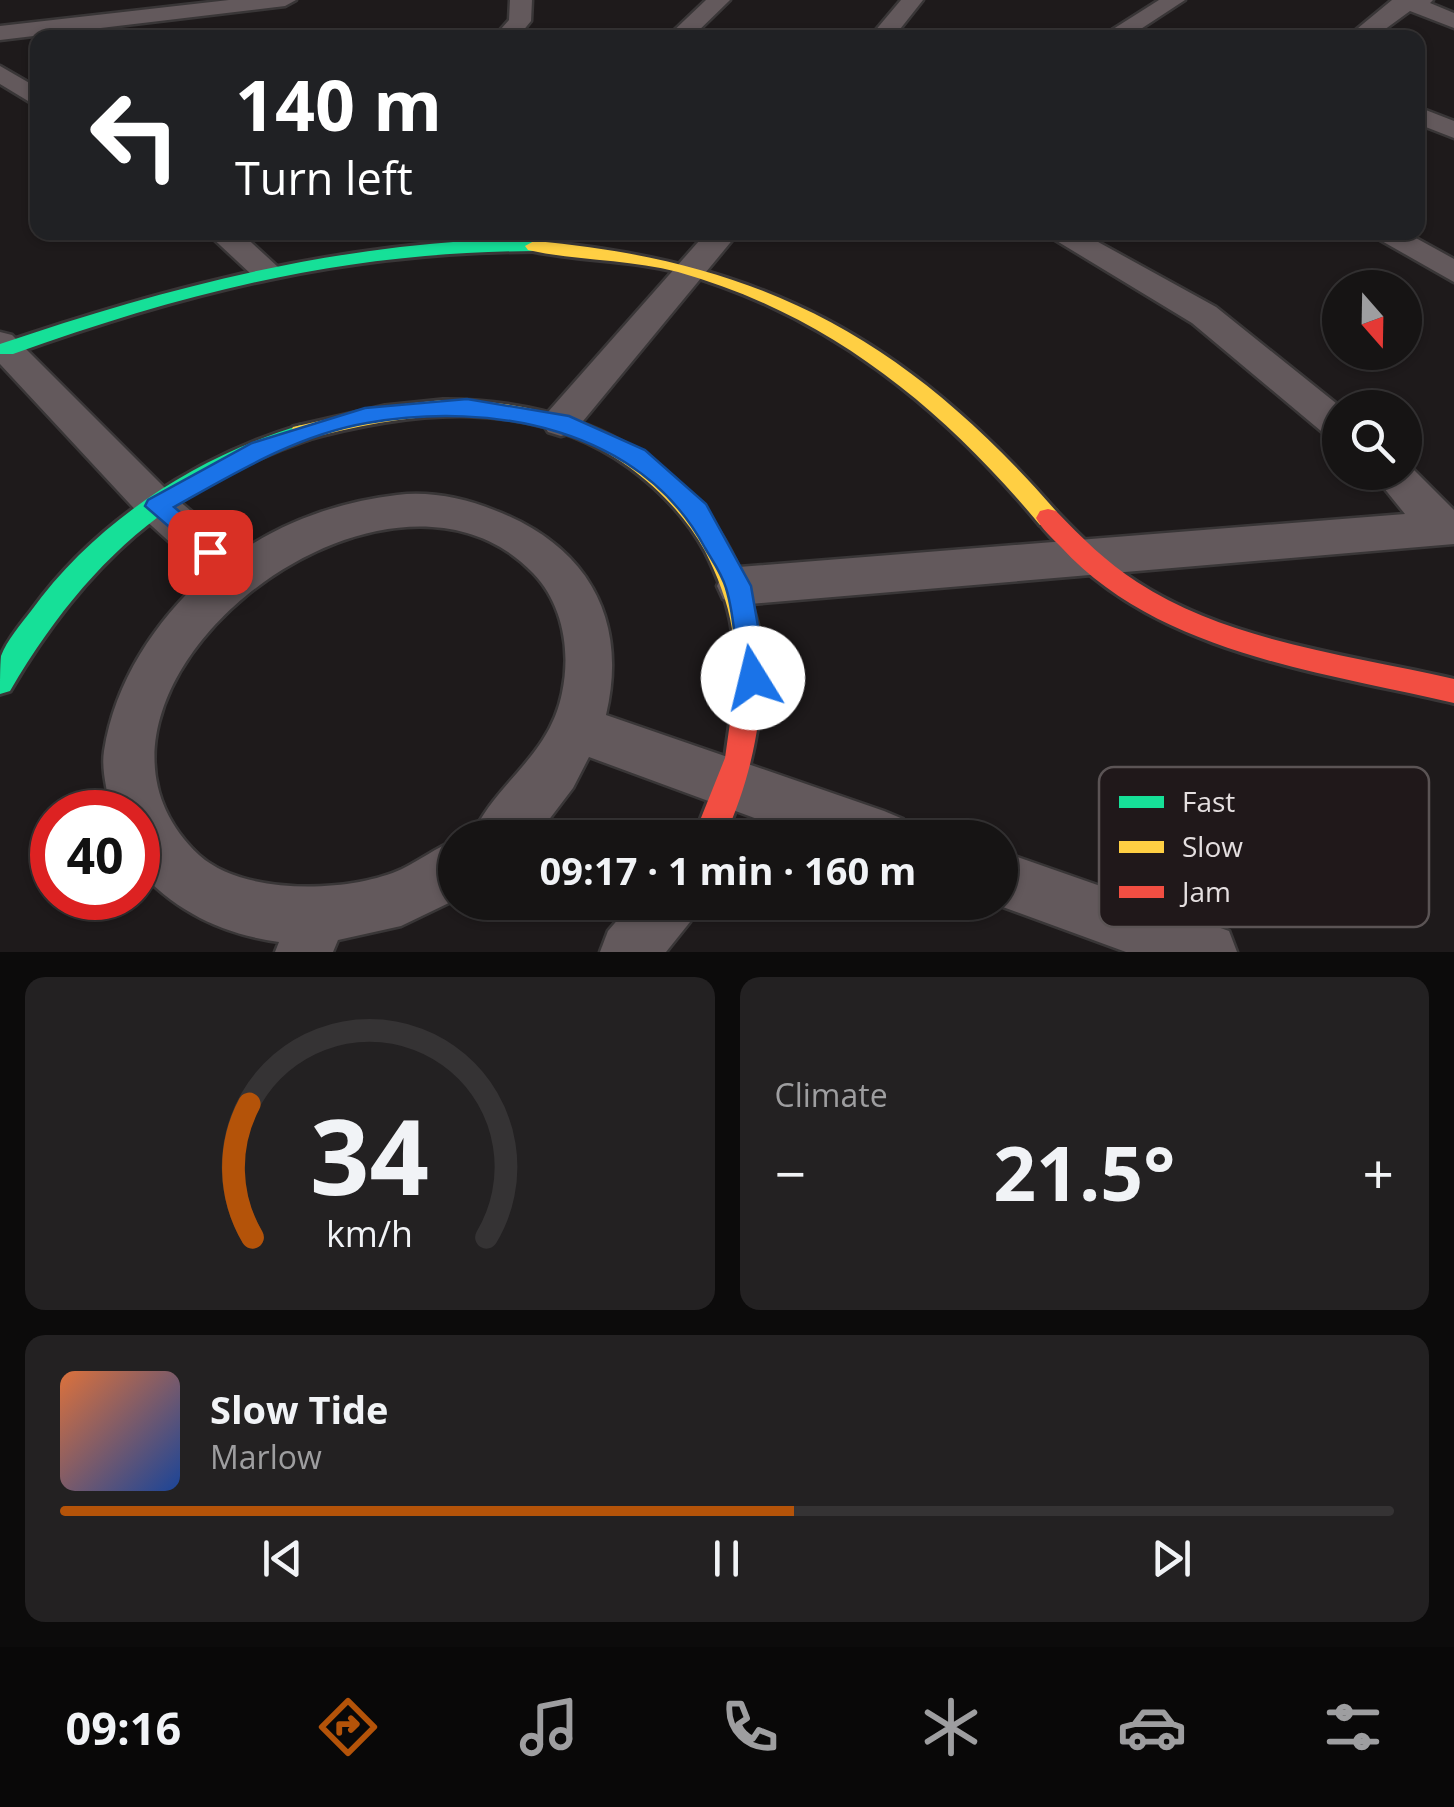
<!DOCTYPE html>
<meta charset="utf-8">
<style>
:root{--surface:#161414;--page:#232122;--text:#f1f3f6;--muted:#9e9ea0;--line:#353334;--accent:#b45309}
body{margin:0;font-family:"Open Sans",sans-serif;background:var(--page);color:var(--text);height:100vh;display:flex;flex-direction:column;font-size:38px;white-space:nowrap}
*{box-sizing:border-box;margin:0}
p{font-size:32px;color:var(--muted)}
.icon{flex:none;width:55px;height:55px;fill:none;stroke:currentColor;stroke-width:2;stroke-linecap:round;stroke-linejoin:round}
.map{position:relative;height:952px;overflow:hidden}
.side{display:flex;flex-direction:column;gap:25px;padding:25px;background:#0c0b0b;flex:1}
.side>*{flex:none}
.top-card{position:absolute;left:30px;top:30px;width:1395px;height:210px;border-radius:20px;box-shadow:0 2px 8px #0004,0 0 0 2px var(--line);background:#202124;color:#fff;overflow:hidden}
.needle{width:65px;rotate:160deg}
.tools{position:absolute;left:1322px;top:270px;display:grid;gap:20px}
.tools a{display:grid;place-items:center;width:100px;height:100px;border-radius:50%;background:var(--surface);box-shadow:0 2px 8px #0004,0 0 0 2px var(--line);font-size:50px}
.speed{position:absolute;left:30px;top:790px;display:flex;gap:20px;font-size:50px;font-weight:700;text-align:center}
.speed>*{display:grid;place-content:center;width:130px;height:130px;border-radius:50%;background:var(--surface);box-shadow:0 2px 8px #0004,0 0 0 2px var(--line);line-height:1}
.speed .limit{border:15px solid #d22;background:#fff;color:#111}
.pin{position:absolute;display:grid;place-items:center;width:85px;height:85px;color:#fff;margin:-42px;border-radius:20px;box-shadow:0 5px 15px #0006}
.me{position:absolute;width:110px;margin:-55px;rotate:351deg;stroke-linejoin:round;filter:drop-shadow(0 0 8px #0008)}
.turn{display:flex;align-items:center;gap:35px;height:210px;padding:0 40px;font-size:45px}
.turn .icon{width:130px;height:130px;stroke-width:2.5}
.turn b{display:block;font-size:70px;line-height:85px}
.big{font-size:75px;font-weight:700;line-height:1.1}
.side .card{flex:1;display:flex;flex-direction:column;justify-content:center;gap:15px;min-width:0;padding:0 35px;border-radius:20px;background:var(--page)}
.side .dial{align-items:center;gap:0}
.dial svg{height:260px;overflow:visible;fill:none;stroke:var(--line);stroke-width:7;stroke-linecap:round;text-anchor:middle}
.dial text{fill:var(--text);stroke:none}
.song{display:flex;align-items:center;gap:30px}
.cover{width:120px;height:120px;border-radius:15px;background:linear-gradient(135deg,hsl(20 70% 55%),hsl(220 70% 35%))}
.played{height:10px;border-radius:5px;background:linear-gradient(90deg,var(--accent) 55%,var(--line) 55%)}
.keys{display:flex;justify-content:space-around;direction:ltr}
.heat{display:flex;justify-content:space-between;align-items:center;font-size:55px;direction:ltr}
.side .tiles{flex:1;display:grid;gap:25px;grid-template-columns:1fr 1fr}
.card:last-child{grid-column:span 2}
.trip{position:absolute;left:438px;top:820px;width:580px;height:100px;border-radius:50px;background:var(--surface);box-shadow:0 2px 8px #0004,0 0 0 2px var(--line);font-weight:700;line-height:100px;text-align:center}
.dock{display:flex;height:160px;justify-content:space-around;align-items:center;background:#090808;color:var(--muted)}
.dock .icon{width:70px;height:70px}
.dock .active{color:var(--accent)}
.dock b{font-size:45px;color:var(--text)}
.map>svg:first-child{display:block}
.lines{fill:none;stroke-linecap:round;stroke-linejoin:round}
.street-casing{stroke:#393637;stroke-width:5}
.fast-casing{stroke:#393637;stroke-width:6}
.slow-casing{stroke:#393637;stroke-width:6}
.jam-casing{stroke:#393637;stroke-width:6}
.street{fill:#63595c;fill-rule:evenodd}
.fast{fill:#16e098;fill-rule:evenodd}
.slow{fill:#ffcf43;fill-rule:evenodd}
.jam{fill:#f24e42;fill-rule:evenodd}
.route{fill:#1a73e8;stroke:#114b97;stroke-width:2.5}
.key{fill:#20181a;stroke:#5b5455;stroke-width:2.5}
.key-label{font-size:28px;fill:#e5dfe0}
</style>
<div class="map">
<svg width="1454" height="952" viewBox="0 0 1454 952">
<rect width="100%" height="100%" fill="#1e1a1b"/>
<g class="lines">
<g class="street-casing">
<g id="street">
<path d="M229 0H296L285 6 0 40V26Z"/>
<path d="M510 0H532L531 21 517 38H493L509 20Z"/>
<path d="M706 0H730L691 38H666Z"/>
<path d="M901 0H923L893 38H869Z"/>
<path d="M1159 0H1185L1127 38H1099Z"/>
<path d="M1392 0H1433L1430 3 1454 13V28L1410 11 1373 38H1346Z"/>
<path d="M0 66 38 88V107L0 84Z"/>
<path d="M1418 107 1454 121V138L1418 124Z"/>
<path d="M206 232H240L278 267 273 274H251Z"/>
<path d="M707 232H739L574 432 561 436 548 432 542 422 548 412Z"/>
<path d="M1042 232H1080L1216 307 1342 408 1340 440 1327 436 1192 323Z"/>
<path d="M1366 232H1405L1454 259V282Z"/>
<path d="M0 332 12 335 172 495 240 552C285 521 342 501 397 495 429 491 464 498 494 510 586 545 629 617 606 715L884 811 903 819 911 838H809L589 757 573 788 535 838H471C494 783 549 758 562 693 571 651 563 604 533 573 382 415 31 697 199 855 244 896 350 893 402 869 420 860 436 848 455 840V900L401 926 338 940 333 952H275L279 942C222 934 177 912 138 870V812H111C108 793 101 771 104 751 115 681 155 622 206 575L142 517 0 364Z"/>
<path d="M1405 461 1454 510V544L739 605 723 599 717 586 723 573 739 567 1405 514 1371 472H1405Z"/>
<path d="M1000 851 1229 931 1237 952H1126L989 902H1000Z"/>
<path d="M633 902H698L690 922 666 952H600L608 931Z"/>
</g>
</g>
<g class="fast-casing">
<g id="fast">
<path d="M465 241H534L543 246 534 251C345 252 190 291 13 354H0V344C153 292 304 252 465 241Z"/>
<path d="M301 425 312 433 309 439C169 487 84 565 10 691L0 694C0 683 0 666 1 656 7 640 21 624 31 611 96 521 196 457 301 425Z"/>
</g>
</g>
<g class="slow-casing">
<g id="slow">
<path d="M534 241C763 261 906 339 1056 511L1060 518 1056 525H1040C942 407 828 314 678 272 628 259 577 261 528 250L525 246Z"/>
<path d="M443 400C579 399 707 461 750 599 757 622 770 659 759 682L750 685 741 682C733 665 735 647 732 629 728 602 717 575 705 551 687 518 659 489 629 467 530 396 412 410 301 441L290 433 293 427 385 406Z"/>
</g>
</g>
<g class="jam-casing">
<g id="jam">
<path d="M1048 509 1056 511C1082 538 1106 562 1137 582 1229 642 1350 655 1454 679V703C1321 672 1158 653 1061 547 1052 538 1042 529 1036 518L1040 511Z"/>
<path d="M750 661 759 664 763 673C760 731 749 784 724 838H693L725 758 737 673 741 664Z"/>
</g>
</g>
<use href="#street" class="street"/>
<use href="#fast" class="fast"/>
<use href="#slow" class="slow"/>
<use href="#jam" class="jam"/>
</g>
<path class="route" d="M467 399 569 416 645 450 706 504 751 586 767 678 763 686 753 690 744 686 740 678C735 649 735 616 726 588 722 574 712 560 705 548 641 428 492 401 367 423 297 435 235 473 174 507L219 545 222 552 210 562 145 506 148 500 252 443 365 408Z"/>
<rect x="1099" y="767" width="330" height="160" rx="15" class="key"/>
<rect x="1119" y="796" width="45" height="12" fill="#16e098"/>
<rect x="1119" y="841" width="45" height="12" fill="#ffcf43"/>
<rect x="1119" y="886" width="45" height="12" fill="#f24e42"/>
<g class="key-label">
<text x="1182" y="812">Fast</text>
<text x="1182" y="857">Slow</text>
<text x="1182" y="902">Jam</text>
</g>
</svg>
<div class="tools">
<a><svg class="needle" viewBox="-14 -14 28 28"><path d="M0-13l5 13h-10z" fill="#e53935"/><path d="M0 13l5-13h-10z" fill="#9e9ea0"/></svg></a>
<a><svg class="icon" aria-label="search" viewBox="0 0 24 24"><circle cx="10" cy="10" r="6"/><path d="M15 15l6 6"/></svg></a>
</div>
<div class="speed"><div class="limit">40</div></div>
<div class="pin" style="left:210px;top:552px;background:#d93025"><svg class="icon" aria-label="arrive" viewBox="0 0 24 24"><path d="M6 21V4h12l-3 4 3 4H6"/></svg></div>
<svg class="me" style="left:753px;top:678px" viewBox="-20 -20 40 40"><circle r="19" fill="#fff"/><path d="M0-13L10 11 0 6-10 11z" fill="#1a73e8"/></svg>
<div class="trip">09:17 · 1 min · 160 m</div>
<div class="top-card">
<div class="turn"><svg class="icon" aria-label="left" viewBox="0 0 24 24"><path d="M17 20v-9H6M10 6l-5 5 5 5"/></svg><div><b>140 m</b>Turn left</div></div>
</div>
</div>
<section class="side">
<div class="tiles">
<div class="card dial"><svg viewBox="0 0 100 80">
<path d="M14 69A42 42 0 1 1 86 69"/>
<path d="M14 69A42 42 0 0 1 13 28" stroke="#b45309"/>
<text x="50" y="56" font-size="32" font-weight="700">34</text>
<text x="50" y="72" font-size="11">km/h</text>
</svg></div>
<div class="card"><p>Climate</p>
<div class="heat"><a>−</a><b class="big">21.5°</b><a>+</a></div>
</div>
<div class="card">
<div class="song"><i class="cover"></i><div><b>Slow Tide</b><p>Marlow</p></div></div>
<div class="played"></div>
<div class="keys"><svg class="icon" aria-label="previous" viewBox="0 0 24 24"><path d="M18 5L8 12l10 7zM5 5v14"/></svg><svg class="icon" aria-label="pause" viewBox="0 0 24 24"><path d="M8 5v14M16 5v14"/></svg><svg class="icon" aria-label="next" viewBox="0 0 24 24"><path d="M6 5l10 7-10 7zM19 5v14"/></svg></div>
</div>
</div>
</section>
<nav class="dock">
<b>09:16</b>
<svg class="icon active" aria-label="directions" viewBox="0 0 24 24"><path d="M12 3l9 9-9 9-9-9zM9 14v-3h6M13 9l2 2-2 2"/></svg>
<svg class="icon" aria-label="music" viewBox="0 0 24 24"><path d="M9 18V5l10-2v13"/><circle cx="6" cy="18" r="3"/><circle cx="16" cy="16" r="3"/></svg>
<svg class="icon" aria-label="phone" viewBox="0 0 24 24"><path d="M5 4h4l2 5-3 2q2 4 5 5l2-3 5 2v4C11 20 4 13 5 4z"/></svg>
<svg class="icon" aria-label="climate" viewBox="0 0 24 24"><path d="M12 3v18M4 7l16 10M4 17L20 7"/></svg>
<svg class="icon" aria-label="car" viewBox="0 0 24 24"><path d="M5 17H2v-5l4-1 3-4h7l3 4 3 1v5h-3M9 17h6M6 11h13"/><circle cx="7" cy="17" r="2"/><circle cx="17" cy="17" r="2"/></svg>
<svg class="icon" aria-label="filters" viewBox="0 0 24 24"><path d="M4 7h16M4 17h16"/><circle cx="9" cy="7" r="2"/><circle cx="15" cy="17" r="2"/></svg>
</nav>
